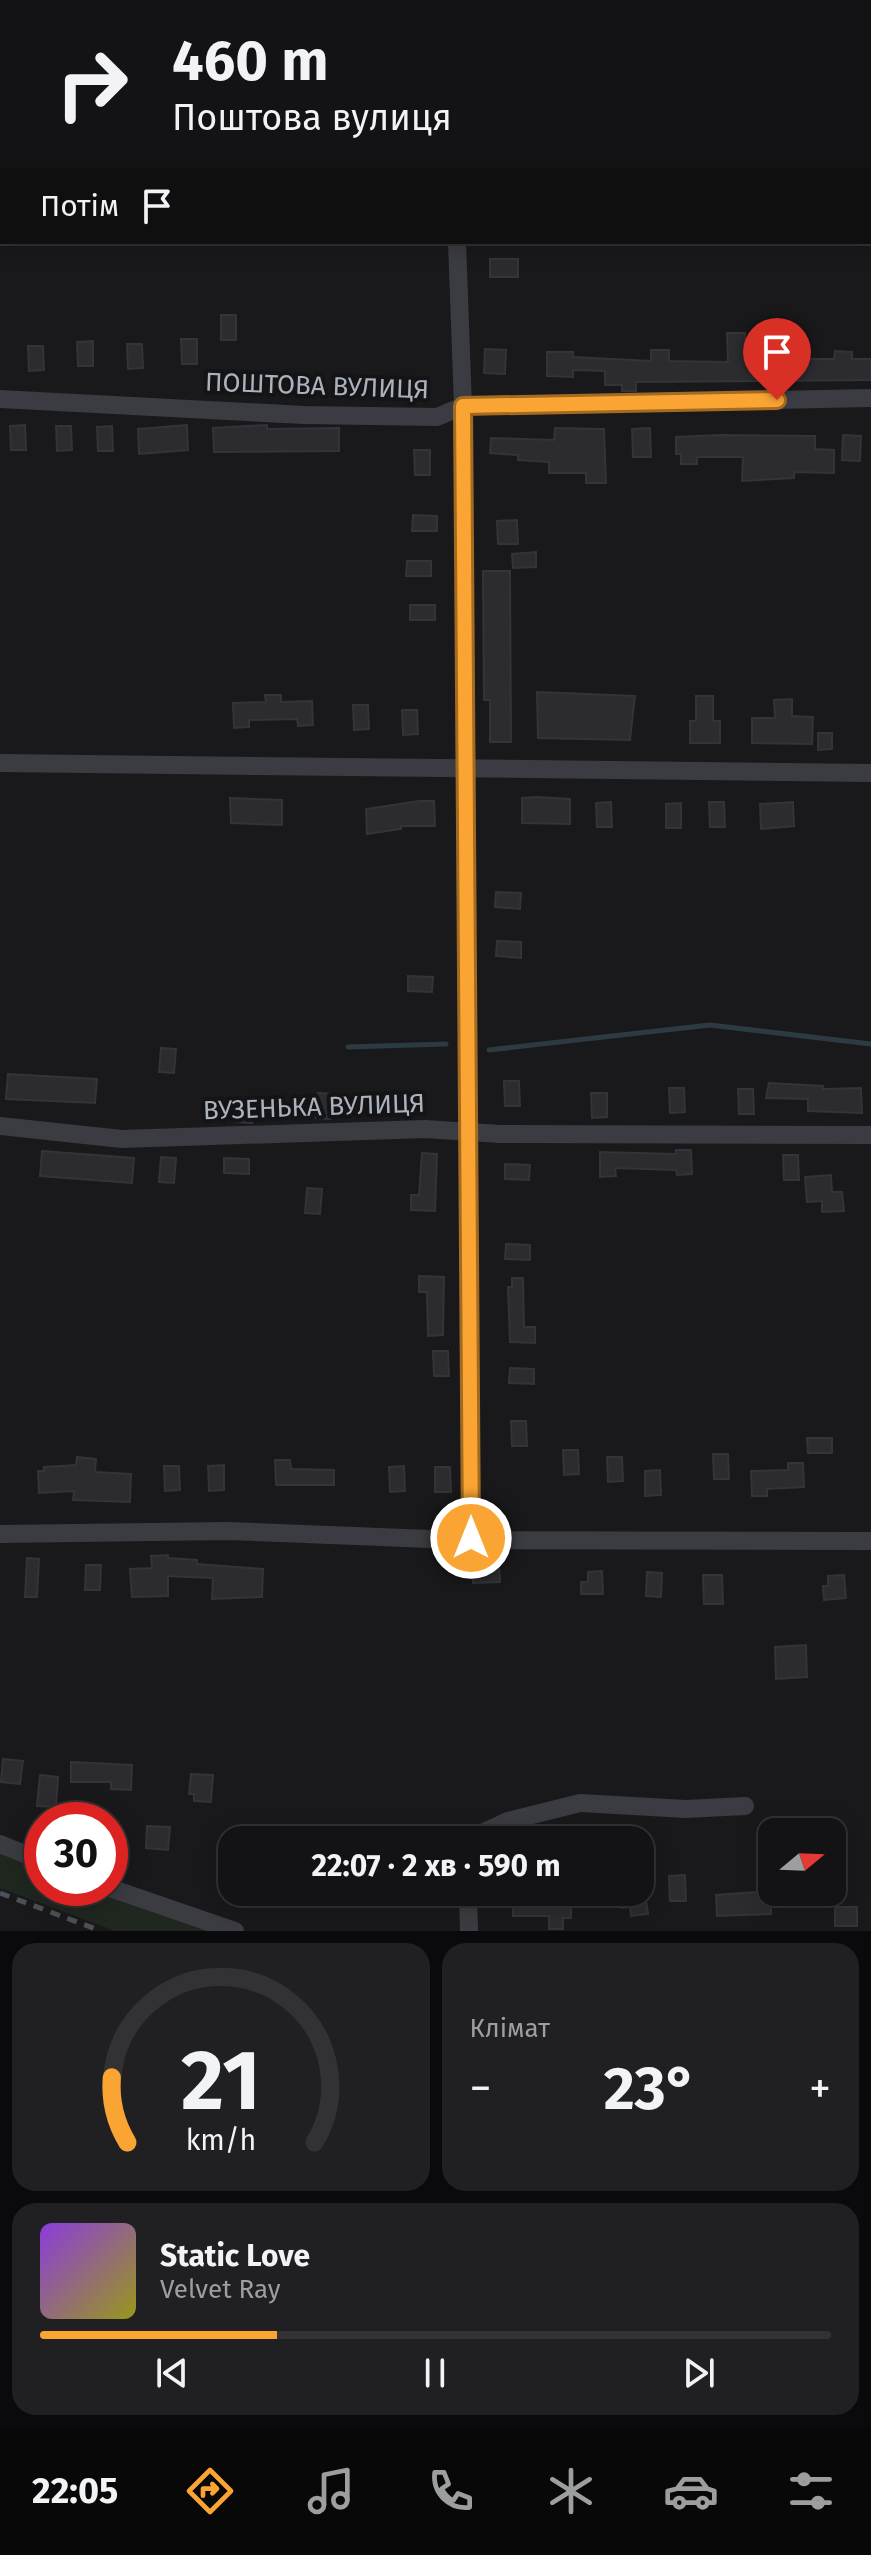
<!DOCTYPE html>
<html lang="uk">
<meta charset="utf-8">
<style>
:root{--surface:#131315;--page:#202022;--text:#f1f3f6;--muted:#9d9ea0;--line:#323234;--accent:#faa433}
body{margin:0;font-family:"Fira Sans",sans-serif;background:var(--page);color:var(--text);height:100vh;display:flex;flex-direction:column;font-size:30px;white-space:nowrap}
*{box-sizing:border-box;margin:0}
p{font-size:26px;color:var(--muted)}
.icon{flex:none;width:44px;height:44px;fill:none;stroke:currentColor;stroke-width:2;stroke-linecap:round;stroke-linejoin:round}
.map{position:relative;height:1931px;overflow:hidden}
.side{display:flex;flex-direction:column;gap:12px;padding:12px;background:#0a0a0c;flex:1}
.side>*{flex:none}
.banner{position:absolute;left:0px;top:0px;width:872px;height:244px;box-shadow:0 4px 20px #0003,0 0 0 2px var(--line);background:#131315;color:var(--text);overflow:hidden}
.needle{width:52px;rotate:71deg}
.fabs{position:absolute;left:758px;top:1818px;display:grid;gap:16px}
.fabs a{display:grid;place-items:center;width:88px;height:88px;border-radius:16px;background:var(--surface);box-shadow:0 4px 20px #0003,0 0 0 2px var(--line);font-size:40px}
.speed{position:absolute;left:24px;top:1802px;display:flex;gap:16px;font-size:40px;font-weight:700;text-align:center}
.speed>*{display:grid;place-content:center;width:104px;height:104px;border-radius:50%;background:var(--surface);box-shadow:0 4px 20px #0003,0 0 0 2px var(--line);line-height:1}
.speed .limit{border:12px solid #d22;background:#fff;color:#111}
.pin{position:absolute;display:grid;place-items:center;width:68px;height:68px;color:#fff;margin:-82px -34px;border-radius:50% 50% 50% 0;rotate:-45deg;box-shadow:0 0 8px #0007}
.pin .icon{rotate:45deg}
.me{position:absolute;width:88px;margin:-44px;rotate:0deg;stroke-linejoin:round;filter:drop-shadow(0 0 6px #0008)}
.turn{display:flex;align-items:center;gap:28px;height:168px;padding:0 40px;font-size:36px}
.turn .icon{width:104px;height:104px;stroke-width:2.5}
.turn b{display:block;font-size:56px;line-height:68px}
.then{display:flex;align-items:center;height:76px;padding:0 40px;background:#0003;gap:16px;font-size:30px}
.big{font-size:60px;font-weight:700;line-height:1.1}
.side .widget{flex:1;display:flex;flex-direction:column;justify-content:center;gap:12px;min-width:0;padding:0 28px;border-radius:24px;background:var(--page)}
.side .dial{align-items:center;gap:0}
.dial svg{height:208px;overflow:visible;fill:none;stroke:var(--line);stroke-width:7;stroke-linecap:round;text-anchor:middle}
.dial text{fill:var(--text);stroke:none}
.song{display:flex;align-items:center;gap:24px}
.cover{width:96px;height:96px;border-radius:12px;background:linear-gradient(135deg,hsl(270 70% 55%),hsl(60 70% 35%))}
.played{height:8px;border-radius:4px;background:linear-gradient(90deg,var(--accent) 30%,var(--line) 30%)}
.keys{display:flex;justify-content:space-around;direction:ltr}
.heat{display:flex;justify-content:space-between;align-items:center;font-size:44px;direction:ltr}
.side .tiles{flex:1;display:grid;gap:12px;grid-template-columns:1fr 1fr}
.widget:last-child{grid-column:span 2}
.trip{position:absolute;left:218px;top:1826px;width:436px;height:80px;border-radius:24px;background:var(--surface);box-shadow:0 4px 20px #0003,0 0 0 2px var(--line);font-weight:700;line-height:80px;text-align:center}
.dock{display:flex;height:128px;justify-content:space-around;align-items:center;background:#080808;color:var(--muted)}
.dock .icon{width:56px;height:56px}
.dock .current{color:var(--accent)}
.dock b{font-size:36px;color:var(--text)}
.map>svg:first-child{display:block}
.green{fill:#1f271f}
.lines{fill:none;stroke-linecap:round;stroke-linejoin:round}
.stream{stroke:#2e3a41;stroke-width:5}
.building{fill:#2c2c30;stroke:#333338;stroke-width:2}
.minor{stroke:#3a3c41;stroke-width:18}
.rail{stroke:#4d5056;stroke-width:5;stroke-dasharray:10 8;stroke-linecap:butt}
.route-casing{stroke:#a26b21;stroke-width:20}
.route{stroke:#faa433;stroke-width:14}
.labels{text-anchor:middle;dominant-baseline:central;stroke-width:8;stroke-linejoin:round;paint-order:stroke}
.street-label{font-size:26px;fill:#abb2bc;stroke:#141417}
</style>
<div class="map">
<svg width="871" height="1931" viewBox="0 0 871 1931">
<rect width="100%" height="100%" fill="#19191c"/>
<path class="green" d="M0 1848 42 1865V1888H98L158 1913 223 1931H115L0 1888Z"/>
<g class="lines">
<g class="stream">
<path d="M348 1047 446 1044"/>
<path d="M489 1050 710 1025 871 1044"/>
</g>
</g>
<g class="building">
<rect x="490" y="259" width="28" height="18"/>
<rect x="221" y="315" width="15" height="25"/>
<path d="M727 333H745V353H781L782 359H834L835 351 852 352V359H871V380L636 382V391H622V385H605V371L573 370V377L547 376V352H573V357L651 361V350H669V361L728 362Z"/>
<path d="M181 339H197V364H182Z"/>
<path d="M93 341V366H78L77 342Z"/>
<path d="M127 344H142L143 368 128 369Z"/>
<path d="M28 346H43L44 370 29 371Z"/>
<path d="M485 349 506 350 505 374 484 373Z"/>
<path d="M25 425 26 450H11L10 426Z"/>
<path d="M187 425 188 450 139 454 138 429Z"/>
<path d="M267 425V429L339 428V451L214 452 213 428Z"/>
<path d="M56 426H71L72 450 57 451Z"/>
<path d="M112 426 113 451H98L97 427Z"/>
<path d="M555 428 604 429 606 483H586V473H549V462L518 460V455L490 453 491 438 554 440Z"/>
<path d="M650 428 651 457H633L632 429Z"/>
<path d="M719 435 815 436V449L834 450V473L794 472V478L742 481 743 457H697V464H681V454H676V437Z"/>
<path d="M843 435 861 436 860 461 842 460Z"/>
<path d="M414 450H430V475H415Z"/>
<path d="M413 515 437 516V531H412Z"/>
<path d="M517 520 518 544H498L497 521Z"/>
<path d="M536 552V567L513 568 512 554Z"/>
<path d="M407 561H431V576H406Z"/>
<path d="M483 571H510L511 742H490V700H484Z"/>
<rect x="410" y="605" width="25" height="15"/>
<path d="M537 692 635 696 630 740 538 738Z"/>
<path d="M265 695H281V702L312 701 313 725 298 726 297 719 249 720V727L234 728 233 703 266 702Z"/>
<path d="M696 696H713V721H720V743H690V721H696Z"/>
<path d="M792 699V716L813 717 812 744 752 743V718H775L774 700Z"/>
<path d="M353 705H368L369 729 354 730Z"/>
<path d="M402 710H417L418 734 403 735Z"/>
<path d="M818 733H832V749L818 750Z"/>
<path d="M537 797 570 799V824L522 823V798Z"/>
<path d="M230 798 282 800V825L231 823Z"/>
<path d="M419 801H434L435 826H401V829L367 834 366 809Z"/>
<path d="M611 802 612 827H597L596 803Z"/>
<path d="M709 802H724L725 827H710Z"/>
<path d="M793 802 794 826 761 829 760 804Z"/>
<path d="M681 803V828H666V804Z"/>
<path d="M496 892 521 893 520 909 495 907Z"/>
<path d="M497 941 521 942V958L496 956Z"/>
<path d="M408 976 433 977 432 992 408 991Z"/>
<path d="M161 1048 176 1049 174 1073 159 1072Z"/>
<path d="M8 1074 97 1079 95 1103 6 1099Z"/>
<path d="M504 1081H519L520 1106H505Z"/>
<path d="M769 1083 823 1086V1089L861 1088 862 1113 808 1111V1099L766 1098Z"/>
<path d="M669 1088H684L685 1112 670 1113Z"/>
<path d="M738 1089H753L754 1114H739Z"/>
<path d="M318 1093 333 1094 331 1119 316 1118Z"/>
<path d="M591 1093H607V1117L592 1118Z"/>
<path d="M239 1098 254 1099 252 1123 237 1122Z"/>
<path d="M676 1150H691L692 1174 677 1175 676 1170 615 1168 616 1176 600 1177V1152L676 1154Z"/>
<path d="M42 1151 134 1158 132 1183 40 1176Z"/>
<path d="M422 1153 437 1154 435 1211 411 1210V1195H419Z"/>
<path d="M783 1155H798L799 1180H784Z"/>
<path d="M161 1157 176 1158 174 1183 159 1182Z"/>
<path d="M224 1158 249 1159V1174L224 1173Z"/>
<path d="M505 1164 530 1165 529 1180 505 1179Z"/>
<path d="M831 1175 832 1192H842L844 1211 822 1212V1201L807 1202 805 1177Z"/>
<path d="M307 1188 322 1189 320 1214 305 1213Z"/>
<path d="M506 1244 530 1245V1260L505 1259Z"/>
<path d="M419 1276 444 1277 443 1335 428 1336 427 1292H419Z"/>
<path d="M512 1278H523L524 1327H535V1343L510 1342 508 1287H512Z"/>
<path d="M433 1351H448L449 1376H434Z"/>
<path d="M510 1368 534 1369V1384L509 1383Z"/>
<path d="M511 1421H526L527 1446H512Z"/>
<path d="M807 1438H832V1453H808Z"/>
<path d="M563 1450H578L579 1474 564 1475Z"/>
<path d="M713 1454H728L729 1479H714Z"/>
<path d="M77 1457 96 1459 95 1472 131 1474 130 1502 73 1500 74 1491 39 1493 38 1471H44V1467L76 1465Z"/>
<path d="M607 1457H622L623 1481 608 1482Z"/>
<path d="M275 1460H290L291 1469 334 1470V1485H276Z"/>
<path d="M788 1463H803L804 1487 767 1489V1496H752L751 1471 788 1470Z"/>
<path d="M224 1465V1490L209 1491 208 1466Z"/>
<path d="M164 1466H179L180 1490 165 1491Z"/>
<path d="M404 1466 405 1491 390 1492 389 1467Z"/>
<path d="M435 1467H450L451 1492H435Z"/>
<path d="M660 1470 661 1495 645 1496V1471Z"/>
<path d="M168 1555V1558L197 1560V1564L263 1569 262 1597 212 1599 213 1578 168 1576V1596L132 1597 130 1569 152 1568 151 1556Z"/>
<path d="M27 1558 39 1559 37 1597H25Z"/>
<path d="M86 1565H101L100 1590H85Z"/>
<path d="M499 1566 500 1582 473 1583V1567Z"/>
<path d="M602 1571 603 1594H581V1582H588V1572Z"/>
<path d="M647 1572 662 1573 661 1597 646 1596Z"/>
<path d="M703 1575H722L723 1604H704Z"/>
<path d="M844 1575 846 1598 824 1600 823 1586H828V1576Z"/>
<path d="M806 1645 807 1677 776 1679 775 1647Z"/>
<path d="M3 1759 23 1761 20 1784 1 1782Z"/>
<path d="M71 1762 132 1765 131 1790 111 1789V1782H71Z"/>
<path d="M191 1774 213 1775 211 1802 194 1801V1794H189Z"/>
<path d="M40 1775 58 1777 56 1807 37 1806Z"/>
<path d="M147 1826 170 1827 168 1850 146 1848Z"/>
<path d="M685 1875 686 1901H670L669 1876Z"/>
<path d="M771 1891V1914L717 1916 716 1895Z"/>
<path d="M513 1892H532V1900H559V1894H571V1918H563V1929H549V1916H513Z"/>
<path d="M645 1893 648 1914 631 1916 630 1907 621 1908 619 1896Z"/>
<rect x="835" y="1907" width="22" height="19"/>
</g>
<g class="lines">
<g class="minor">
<path d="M451 2V0"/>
<path d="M0 43H2"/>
<path d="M870 55H871"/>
<path d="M457 242 463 406 471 1538"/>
<path d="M0 399 304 415 437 417 463 406 871 398"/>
<path d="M0 763 871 773"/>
<path d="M0 1126 122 1139 425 1129 500 1134 871 1135"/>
<path d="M0 1534 228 1531 455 1540 871 1541"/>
<path d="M467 1840 508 1821 580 1803 686 1809 745 1806"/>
<path d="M0 1844 42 1861"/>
<path d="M110 1888 235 1931"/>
<path d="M468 1892 469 1931"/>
</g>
<path class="rail" d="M0 1893 101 1931"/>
</g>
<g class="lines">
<g class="route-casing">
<path id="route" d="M471 1538 463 406 777 400"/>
</g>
<use href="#route" class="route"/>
</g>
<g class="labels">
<g class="street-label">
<text transform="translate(317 386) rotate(2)">ПОШТОВА ВУЛИЦЯ</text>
<text transform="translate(314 1107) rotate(-2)">ВУЗЕНЬКА ВУЛИЦЯ</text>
</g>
</g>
</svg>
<div class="fabs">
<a><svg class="needle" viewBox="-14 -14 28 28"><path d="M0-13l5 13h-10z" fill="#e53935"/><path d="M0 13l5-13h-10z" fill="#9d9ea0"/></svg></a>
</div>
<div class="speed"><div class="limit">30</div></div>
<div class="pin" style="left:777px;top:400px;background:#d93025"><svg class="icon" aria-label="arrive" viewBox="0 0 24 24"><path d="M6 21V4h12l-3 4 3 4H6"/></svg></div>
<svg class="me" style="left:471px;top:1538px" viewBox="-20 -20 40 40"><circle r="17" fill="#faa433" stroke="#fff" stroke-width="3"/><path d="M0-11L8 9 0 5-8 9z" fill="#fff"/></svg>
<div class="trip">22:07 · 2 хв · 590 m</div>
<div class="banner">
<div class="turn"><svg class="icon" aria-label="right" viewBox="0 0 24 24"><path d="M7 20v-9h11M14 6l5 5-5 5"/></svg><div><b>460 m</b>Поштова вулиця</div></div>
<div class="then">Потім<svg class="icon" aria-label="arrive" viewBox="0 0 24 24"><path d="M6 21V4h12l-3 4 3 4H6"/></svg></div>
</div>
</div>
<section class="side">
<div class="tiles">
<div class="widget dial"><svg viewBox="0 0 100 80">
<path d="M14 69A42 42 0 1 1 86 69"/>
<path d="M14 69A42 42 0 0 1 8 44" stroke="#faa433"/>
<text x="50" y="56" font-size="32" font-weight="700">21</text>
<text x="50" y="72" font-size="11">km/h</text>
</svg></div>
<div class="widget"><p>Клімат</p>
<div class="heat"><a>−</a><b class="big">23°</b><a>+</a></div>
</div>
<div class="widget">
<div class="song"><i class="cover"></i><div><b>Static Love</b><p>Velvet Ray</p></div></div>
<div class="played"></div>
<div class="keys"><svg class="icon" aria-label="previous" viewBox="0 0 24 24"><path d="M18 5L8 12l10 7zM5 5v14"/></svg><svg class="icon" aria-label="pause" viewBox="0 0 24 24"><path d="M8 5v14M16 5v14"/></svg><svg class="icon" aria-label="next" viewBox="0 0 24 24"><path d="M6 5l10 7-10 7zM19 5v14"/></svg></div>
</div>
</div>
</section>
<nav class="dock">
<b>22:05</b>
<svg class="icon current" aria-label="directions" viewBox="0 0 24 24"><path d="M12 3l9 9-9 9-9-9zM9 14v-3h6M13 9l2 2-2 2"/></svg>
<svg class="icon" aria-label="music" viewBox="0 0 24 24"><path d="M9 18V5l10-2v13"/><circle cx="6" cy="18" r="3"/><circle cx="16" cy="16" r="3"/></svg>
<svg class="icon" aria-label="phone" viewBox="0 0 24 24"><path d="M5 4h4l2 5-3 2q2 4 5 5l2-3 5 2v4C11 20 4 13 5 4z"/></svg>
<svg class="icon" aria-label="climate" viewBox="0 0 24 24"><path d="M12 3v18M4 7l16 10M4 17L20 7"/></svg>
<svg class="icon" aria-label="car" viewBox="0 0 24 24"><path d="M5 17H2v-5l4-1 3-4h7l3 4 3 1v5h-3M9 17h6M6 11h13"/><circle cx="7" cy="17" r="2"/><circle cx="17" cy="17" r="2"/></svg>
<svg class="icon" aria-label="filters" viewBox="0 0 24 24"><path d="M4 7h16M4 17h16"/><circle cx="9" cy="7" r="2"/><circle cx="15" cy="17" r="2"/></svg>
</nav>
